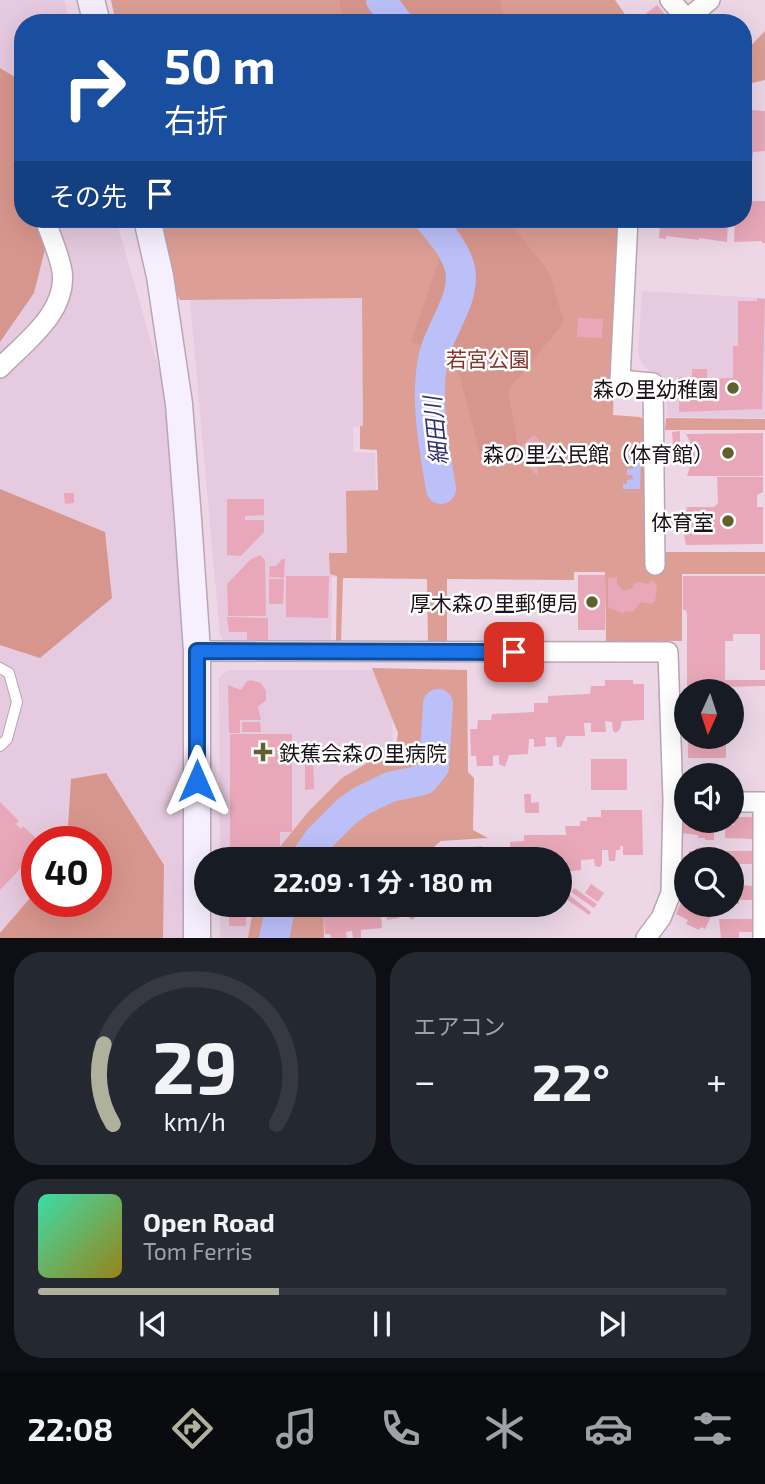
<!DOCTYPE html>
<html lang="ja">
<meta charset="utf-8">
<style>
:root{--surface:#171b24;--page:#242831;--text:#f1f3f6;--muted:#9ea1a6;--line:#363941;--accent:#b0b19c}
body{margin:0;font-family:"Exo 2","Noto Sans JP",sans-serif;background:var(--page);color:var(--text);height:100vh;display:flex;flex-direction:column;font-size:26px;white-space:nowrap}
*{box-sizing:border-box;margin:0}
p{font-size:23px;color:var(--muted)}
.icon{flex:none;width:38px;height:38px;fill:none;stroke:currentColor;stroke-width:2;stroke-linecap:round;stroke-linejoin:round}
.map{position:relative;height:938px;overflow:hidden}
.side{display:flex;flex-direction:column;gap:14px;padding:14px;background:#0d0f14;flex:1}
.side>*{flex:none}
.guide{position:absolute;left:14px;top:14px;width:738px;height:214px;border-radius:28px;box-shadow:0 7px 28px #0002;background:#1a4fa0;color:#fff;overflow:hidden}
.needle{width:46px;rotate:183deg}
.controls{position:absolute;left:674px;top:679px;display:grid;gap:14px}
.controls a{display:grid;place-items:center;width:70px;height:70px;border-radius:50%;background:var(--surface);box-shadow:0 7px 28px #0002;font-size:35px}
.speed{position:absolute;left:21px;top:826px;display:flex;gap:14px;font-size:35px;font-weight:700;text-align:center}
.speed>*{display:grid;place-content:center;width:91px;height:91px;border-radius:50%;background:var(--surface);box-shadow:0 7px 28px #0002;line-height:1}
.speed .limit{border:10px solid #d22;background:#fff;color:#111}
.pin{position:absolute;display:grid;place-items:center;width:60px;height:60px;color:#fff;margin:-30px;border-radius:14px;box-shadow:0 4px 10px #0006}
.me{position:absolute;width:77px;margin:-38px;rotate:0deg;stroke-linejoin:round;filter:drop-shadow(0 0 5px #0008)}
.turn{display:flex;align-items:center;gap:24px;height:147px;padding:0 35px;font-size:32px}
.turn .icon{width:91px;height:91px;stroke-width:2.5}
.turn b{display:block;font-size:49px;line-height:60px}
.then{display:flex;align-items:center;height:66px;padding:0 35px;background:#0003;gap:14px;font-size:26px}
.big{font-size:52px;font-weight:700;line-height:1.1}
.side .widget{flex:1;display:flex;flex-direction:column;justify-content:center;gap:10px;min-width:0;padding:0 24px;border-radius:28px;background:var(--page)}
.side .dial{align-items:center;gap:0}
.dial svg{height:182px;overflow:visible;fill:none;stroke:var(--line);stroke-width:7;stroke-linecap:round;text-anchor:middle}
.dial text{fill:var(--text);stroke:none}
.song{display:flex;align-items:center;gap:21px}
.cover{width:84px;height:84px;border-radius:10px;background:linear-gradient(135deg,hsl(160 70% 55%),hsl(50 70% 35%))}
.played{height:7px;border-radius:4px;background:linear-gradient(90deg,var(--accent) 35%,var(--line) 35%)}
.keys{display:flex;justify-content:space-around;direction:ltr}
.heat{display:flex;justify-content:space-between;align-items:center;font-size:38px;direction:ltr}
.side .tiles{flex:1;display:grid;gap:14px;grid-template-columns:1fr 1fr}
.widget:last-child{grid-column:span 2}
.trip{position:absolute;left:194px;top:847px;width:378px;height:70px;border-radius:35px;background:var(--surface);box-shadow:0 7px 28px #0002;font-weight:700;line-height:70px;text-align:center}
.tab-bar{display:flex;height:112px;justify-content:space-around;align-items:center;background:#090b0e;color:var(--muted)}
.tab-bar .icon{width:49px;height:49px}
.tab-bar .on{color:var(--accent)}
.tab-bar b{font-size:32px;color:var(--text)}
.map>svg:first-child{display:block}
.built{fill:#e6cadf;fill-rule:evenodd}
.green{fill:#dc9e95}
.forest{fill:#d7968d}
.water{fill:#bcc0f9}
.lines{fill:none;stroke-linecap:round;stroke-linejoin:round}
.river{stroke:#bcc0f9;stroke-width:30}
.building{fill:#e9a8b9}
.lane-casing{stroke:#baa5b5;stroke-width:12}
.street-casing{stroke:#baa5b5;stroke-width:22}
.secondary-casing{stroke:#baa5b5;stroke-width:29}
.lane{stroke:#fff;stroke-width:10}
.street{stroke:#fff;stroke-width:19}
.secondary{stroke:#f6effd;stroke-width:26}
.route-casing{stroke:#114b97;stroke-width:18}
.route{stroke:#1a73e8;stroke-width:12}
.poi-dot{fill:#60602d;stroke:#fff;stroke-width:2.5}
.labels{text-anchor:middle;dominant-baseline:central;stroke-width:5;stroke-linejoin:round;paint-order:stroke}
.park-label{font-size:21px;fill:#83362e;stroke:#fff}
.poi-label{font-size:21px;fill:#1b1319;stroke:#fff;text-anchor:end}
.water-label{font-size:23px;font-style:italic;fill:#353374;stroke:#fff}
</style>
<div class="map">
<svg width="765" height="938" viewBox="0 0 765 938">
<rect width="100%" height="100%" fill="#edd7e7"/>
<g class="built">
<path d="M0 0H64L70 23H23V219H116L172 416 187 655 188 938H0ZM37 842H96V901H37Z"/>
<path d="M642 291 765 298V418L667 417V394L652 373 644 366 638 355Z"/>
<path d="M362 298 363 426 353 427V452L375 453 376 490 347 491V576L332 577 331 643 227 644 220 636 190 300Z"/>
<path d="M228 670H373L392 712 393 751 280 859H220L219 678Z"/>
<path d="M220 905H258L253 938H220Z"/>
</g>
<g class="green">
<path d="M111 0H615L631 23H116Z"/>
<path d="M765 31V80L744 85V53Z"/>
<path d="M158 219H619L613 415 640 417 645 420 647 552H765V574H682V641H606L605 572H574V580L447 579V641H428L427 579 343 578 341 641H336L337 576 330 574 329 553H347L346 491 378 490 377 450 360 449V426H363L362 298 180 300 174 291Z"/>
<path d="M666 418 765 419V430H665Z"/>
<path d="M372 668 467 670 468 772 474 778 473 830 488 838 441 841 422 857 397 859H270L309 811 342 778 396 746 398 733Z"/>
<path d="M254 905H323L324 938H248Z"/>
</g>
<g class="forest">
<path d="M339 0H501L504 23H344Z"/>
<path d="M0 68 23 82V219H38L45 249 34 293 0 342Z"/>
<path d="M453 219H507L549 272 564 322 508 391 519 452 480 453 454 354 411 342Z"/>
<path d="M0 489 105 532 112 598 40 658 0 645Z"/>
<path d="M106 773 164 865 163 938H0V933L37 890V901H96V842H67L71 779Z"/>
</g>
<path class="water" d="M623 453 641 454 640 489H623V484H627V480L633 479 632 475H627V469H633V464L628 463 627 459H623Z"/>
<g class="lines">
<g class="river">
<path d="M381 0 398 23"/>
<path d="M429 219C440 233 456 250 460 269 466 298 441 327 434 355 424 398 434 446 441 489"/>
<path d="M305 859 319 839 347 811 361 801 390 787 423 780 434 767 438 704"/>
<path d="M274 938 281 905"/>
</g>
</g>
<g class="building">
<path d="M657 5 669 19 664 23H640L638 20Z"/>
<path d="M752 110 765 111V151L753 152 752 162 744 159V119H751Z"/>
<path d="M744 201H765V243H762V241L734 242 735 219H744Z"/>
<path d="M652 219H728L727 242 699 238V240L666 236V239L659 238 660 227 652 226Z"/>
<path d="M757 298 765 299 762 409 679 412V377H692V369H707V379L733 378V346H738V301H757Z"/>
<path d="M578 318 603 319 602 338 577 337Z"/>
<path d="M680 431V445H673L672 432Z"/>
<path d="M763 433V476H687L693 456 691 444 686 434Z"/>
<path d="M533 435 559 455 536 456 538 476 515 453Z"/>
<path d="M717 477H763V492L757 495V507H763V544L686 545 682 525 687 507H714L718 503Z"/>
<path d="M64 493H74V503L65 504Z"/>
<path d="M227 499H264V515L245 516V520H264V532L241 556 227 555Z"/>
<path d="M260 555 265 560 266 616H228L227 584 251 559Z"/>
<path d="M282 559H285L284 578 269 577 270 566H276Z"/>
<rect x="578" y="575" width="27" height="55"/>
<path d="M286 576H329L328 618 286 617Z"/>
<path d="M683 576H765V670H760V634H733V641H725V680H765V686L725 687V691H687V615L686 610H683Z"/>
<path d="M617 577V583L623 591 633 588 632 586 638 582 648 584 653 580 657 587 655 601 650 604 641 602 633 612 625 611 624 614 608 607V578Z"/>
<path d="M269 579H284L283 604H269Z"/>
<path d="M227 617 268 618V640H247V632H229Z"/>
<path d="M250 680 261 683 266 691V700L258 707 261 720H240V733H229L228 685 241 690 246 682Z"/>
<path d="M605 680H633V684H644V720L622 721 620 729 616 733 613 731 612 722 605 721 606 732H591V723H584L585 736H566L561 747H557L556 737H545L546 746 534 747V739H529L528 754 509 755 505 767 499 764V755L493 756V766H477L476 756H471L470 729H477L478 720H491L492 714 534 712V703H548V696L590 694 591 686H605Z"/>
<path d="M242 722H260L261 732H242Z"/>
<path d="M230 734H292V832H280V847H259V852L250 851 249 859H241L242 851H230Z"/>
<rect x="688" y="737" width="38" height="21"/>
<path d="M305 759H313L314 789 305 790Z"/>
<rect x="591" y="759" width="36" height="31"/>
<path d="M524 794H531V803L539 802V813H525Z"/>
<path d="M0 802 19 821 16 824 21 829 23 826 38 840 34 844 37 851 0 890Z"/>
<path d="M601 810H642L643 855H623V846H620V850H616L615 861H609L608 850H602V864L600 867 595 866 594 859 581 860V870L566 872V861L560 859H503L502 850H510V842L524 841V835H566L565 826H580V821H587V817H601Z"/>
<path d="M682 817H686V821H714V840H705V838H698V835L682 833Z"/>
<path d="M733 817H752L753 839 725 838V825H734Z"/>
<path d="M482 846V851L492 850 493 859H440L439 855 454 854 453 849Z"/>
<path d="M704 847H716V859H689V851H696V848Z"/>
<path d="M720 851H752V864H740V868H736V872H732V859H720Z"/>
<path d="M591 884 604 893 598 902 585 893Z"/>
<path d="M732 884 753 886 752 900H739V904H732Z"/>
<path d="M574 888 597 904 594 908 571 892Z"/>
<path d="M569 895 591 912 589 915 566 899Z"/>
<path d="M681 903 711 916 705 929 701 927 699 930 686 924 688 920 676 914Z"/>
<rect x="229" y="905" width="17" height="21"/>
<path d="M330 905H425V906L417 908 416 916 413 920 409 918 407 908 397 910 399 918 387 920 386 913 381 914 382 928 361 930V938H353L352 931 346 932 347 938H331L330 934H325L323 907Z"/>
<path d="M480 905H495L497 911 482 915Z"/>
<path d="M719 919H752V932H739V938H721Z"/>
</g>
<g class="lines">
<g class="lane-casing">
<path id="lane" d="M0 668 9 673 17 702 7 739 0 746"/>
</g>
<g class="street-casing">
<g id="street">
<path d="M670 0 687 19"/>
<path d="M682 23 710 0"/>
<path d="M628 219 620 380 653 383 655 565"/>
<path d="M0 368C25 342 68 312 62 271 59 253 50 235 45 219"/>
<path d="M197 651 668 652 673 800 671 893 661 918 646 938"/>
<path d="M732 802H763V938"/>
</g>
</g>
<g class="secondary-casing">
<g id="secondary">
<path d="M91 0 97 23"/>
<path d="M147 219 160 276 179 404 188 519 197 651V938"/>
</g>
</g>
<use href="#lane" class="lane"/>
<use href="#street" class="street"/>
<use href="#secondary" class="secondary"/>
</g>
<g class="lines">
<g class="route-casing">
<path id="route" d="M197 781V651L514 652"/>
</g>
<use href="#route" class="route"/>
</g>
<g class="poi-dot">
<circle cx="733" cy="388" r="7"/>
<circle cx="728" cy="453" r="7"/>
<circle cx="728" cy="521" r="7"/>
<circle cx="592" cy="602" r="7"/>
<path d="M259.5 741.5h7v7h7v7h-7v7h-7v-7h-7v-7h7z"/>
</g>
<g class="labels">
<g class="park-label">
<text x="488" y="358">若宮公園</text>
</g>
<g class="poi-label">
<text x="719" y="388">森の里幼稚園</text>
<text x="714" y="453">森の里公民館（体育館）</text>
<text x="714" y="521">体育室</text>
<text x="578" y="602">厚木森の里郵便局</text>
<text x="279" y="752" text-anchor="start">鉄蕉会森の里病院</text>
</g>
<g class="water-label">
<text transform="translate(435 431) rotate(-96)">細田川</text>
</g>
</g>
</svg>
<div class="controls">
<a><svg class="needle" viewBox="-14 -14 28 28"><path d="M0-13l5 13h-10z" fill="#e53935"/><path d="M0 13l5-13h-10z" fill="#9ea1a6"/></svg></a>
<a><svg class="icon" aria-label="sound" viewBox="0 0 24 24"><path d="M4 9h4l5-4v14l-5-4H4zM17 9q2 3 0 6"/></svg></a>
<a><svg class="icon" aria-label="search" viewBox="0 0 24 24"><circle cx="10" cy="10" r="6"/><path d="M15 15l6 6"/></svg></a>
</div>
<div class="speed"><div class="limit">40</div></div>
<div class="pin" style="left:514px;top:652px;background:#d93025"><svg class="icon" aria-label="arrive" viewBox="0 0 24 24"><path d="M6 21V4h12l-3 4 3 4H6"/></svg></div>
<svg class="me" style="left:197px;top:781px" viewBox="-20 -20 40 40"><path d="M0-17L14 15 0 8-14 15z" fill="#1a73e8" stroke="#fff" stroke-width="4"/></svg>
<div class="trip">22:09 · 1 分 · 180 m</div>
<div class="guide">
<div class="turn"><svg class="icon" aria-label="right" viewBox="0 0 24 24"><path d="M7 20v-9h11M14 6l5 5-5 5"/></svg><div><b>50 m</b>右折</div></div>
<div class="then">その先<svg class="icon" aria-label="arrive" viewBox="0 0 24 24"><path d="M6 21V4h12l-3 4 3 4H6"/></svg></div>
</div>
</div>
<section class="side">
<div class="tiles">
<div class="widget dial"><svg viewBox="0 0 100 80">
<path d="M14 69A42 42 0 1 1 86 69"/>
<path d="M14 69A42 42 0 0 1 10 34" stroke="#b0b19c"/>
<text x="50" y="56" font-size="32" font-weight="700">29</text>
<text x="50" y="72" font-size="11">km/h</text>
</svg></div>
<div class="widget"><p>エアコン</p>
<div class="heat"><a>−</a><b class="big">22°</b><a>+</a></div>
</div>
<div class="widget">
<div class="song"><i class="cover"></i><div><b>Open Road</b><p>Tom Ferris</p></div></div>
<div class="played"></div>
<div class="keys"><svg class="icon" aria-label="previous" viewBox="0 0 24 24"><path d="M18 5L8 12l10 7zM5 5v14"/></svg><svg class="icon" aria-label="pause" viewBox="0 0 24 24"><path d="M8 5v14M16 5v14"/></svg><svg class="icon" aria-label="next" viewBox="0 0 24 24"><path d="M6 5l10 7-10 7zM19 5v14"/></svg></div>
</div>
</div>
</section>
<nav class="tab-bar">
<b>22:08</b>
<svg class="icon on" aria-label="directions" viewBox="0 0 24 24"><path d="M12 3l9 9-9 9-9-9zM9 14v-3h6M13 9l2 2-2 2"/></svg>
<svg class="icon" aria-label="music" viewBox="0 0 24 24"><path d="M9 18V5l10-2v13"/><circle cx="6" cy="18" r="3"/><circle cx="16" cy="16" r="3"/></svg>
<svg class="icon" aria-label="phone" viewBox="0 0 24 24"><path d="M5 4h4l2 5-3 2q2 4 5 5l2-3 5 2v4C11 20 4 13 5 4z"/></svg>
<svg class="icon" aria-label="climate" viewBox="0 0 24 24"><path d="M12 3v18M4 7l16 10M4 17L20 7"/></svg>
<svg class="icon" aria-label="car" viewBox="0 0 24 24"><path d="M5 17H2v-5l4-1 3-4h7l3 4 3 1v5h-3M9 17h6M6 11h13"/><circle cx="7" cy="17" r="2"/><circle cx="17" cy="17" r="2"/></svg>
<svg class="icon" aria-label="filters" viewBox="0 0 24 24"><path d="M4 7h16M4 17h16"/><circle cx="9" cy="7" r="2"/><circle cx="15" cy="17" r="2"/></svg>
</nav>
